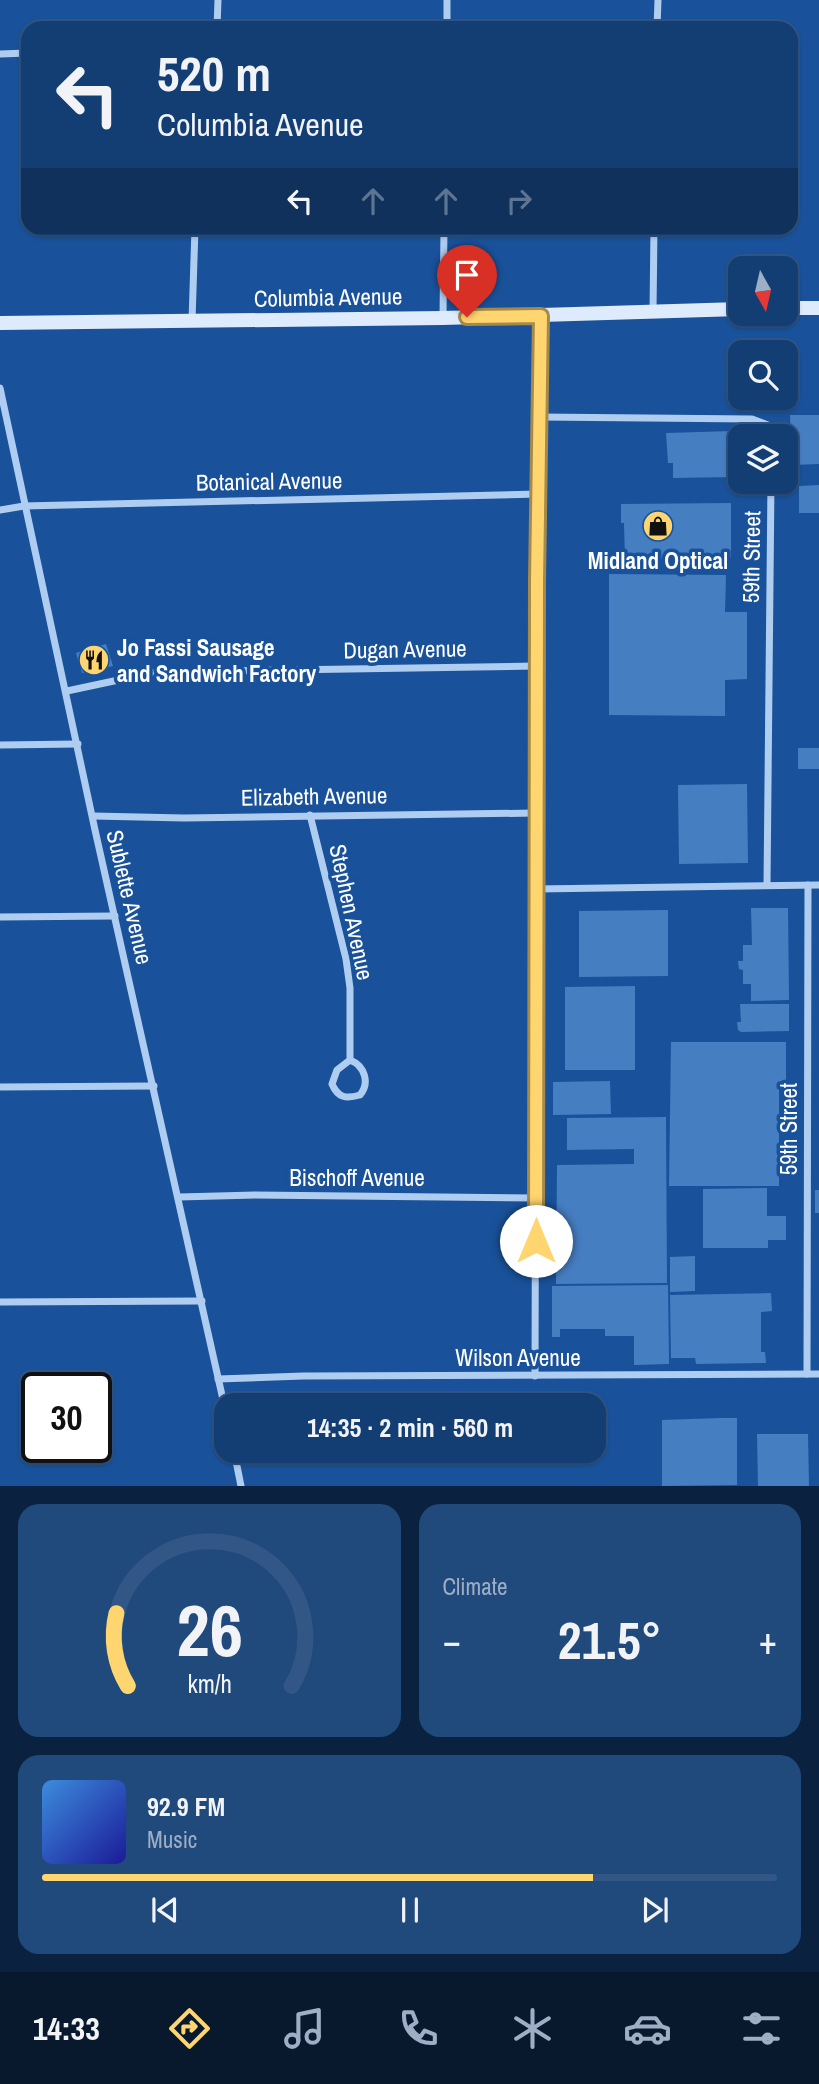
<!DOCTYPE html>
<meta charset="utf-8">
<style>
:root{--surface:#133e74;--page:#20497c;--text:#f1f3f6;--muted:#9daec5;--line:#325786;--accent:#ffd570}
body{margin:0;font-family:"Archivo Narrow",sans-serif;background:var(--page);color:var(--text);height:100vh;display:flex;flex-direction:column;font-size:26px;white-space:nowrap}
*{box-sizing:border-box;margin:0}
p{font-size:23px;color:var(--muted)}
.icon{flex:none;width:38px;height:38px;fill:none;stroke:currentColor;stroke-width:2;stroke-linecap:round;stroke-linejoin:round}
.map{position:relative;height:1486px;overflow:hidden}
.side{display:flex;flex-direction:column;gap:18px;padding:18px;background:#0a2240;flex:1}
.side>*{flex:none}
.hud{position:absolute;left:21px;top:21px;width:777px;height:214px;border-radius:21px;box-shadow:0 2px 5px #0004,0 0 0 2px var(--line);background:#133e74;color:var(--text);overflow:hidden}
.needle{width:46px;rotate:172deg}
.controls{position:absolute;left:728px;top:256px;display:grid;gap:14px}
.controls a{display:grid;place-items:center;width:70px;height:70px;border-radius:14px;background:var(--surface);box-shadow:0 2px 5px #0004,0 0 0 2px var(--line);font-size:35px}
.speed{position:absolute;left:21px;top:1372px;display:flex;gap:14px;font-size:35px;font-weight:700;text-align:center}
.speed>*{display:grid;place-content:center;width:91px;height:91px;border-radius:50%;background:var(--surface);box-shadow:0 2px 5px #0004,0 0 0 2px var(--line);line-height:1}
.speed .limit{border:4px solid #111;border-radius:10px;background:#fff;color:#111}
.pin{position:absolute;display:grid;place-items:center;width:60px;height:60px;color:#fff;margin:-72px -30px;border-radius:50% 50% 50% 0;rotate:-45deg;box-shadow:0 0 7px #0007}
.pin .icon{rotate:45deg}
.me{position:absolute;width:77px;margin:-38px;rotate:0deg;stroke-linejoin:round;filter:drop-shadow(0 0 5px #0008)}
.turn{display:flex;align-items:center;gap:24px;height:147px;padding:0 21px;font-size:32px}
.turn .icon{width:91px;height:91px;stroke-width:2.5}
.turn b{display:block;font-size:49px;line-height:60px}
.lanes{display:flex;align-items:center;height:66px;padding:0 21px;background:#0003;justify-content:center;gap:35px;direction:ltr}
.lanes .off{opacity:.35}
.big{font-size:52px;font-weight:700;line-height:1.1}
.side .tile{flex:1;display:flex;flex-direction:column;justify-content:center;gap:10px;min-width:0;padding:0 24px;border-radius:21px;background:var(--page)}
.side .dial{align-items:center;gap:0}
.dial svg{height:182px;overflow:visible;fill:none;stroke:var(--line);stroke-width:7;stroke-linecap:round;text-anchor:middle}
.dial text{fill:var(--text);stroke:none}
.song{display:flex;align-items:center;gap:21px}
.cover{width:84px;height:84px;border-radius:10px;background:linear-gradient(135deg,hsl(210 70% 55%),hsl(240 70% 35%))}
.played{height:7px;border-radius:4px;background:linear-gradient(90deg,var(--accent) 75%,var(--line) 75%)}
.keys{display:flex;justify-content:space-around;direction:ltr}
.heat{display:flex;justify-content:space-between;align-items:center;font-size:38px;direction:ltr}
.side .tiles{flex:1;display:grid;gap:18px;grid-template-columns:1fr 1fr}
.tile:last-child{grid-column:span 2}
.trip{position:absolute;left:214px;top:1393px;width:392px;height:70px;border-radius:21px;background:var(--surface);box-shadow:0 2px 5px #0004,0 0 0 2px var(--line);font-weight:700;line-height:70px;text-align:center}
.menu{display:flex;height:112px;justify-content:space-around;align-items:center;background:#08192e;color:var(--muted)}
.menu .icon{width:49px;height:49px}
.menu .on{color:var(--accent)}
.menu b{font-size:32px;color:var(--text)}
.map>svg:first-child{display:block}
.building{fill:#467ec2}
.lines{fill:none;stroke-linecap:round;stroke-linejoin:round}
.street{stroke:#afcdf1;stroke-width:7}
.secondary{stroke:#deebfc;stroke-width:14}
.route-casing{stroke:#a68a49;stroke-width:18}
.route{stroke:#ffd570;stroke-width:12}
.labels{text-anchor:middle;dominant-baseline:central;stroke-width:7;stroke-linejoin:round;paint-order:stroke}
.street-label{font-size:23px;fill:#fff;stroke:#19529a}
.poi-label{font-size:23px;font-weight:bold;fill:#fff;stroke:#19529a}
</style>
<div class="map">
<svg width="819" height="1486" viewBox="0 0 819 1486">
<rect width="100%" height="100%" fill="#19529a"/>
<g class="building">
<path d="M790 415H819V464L792 465Z"/>
<path d="M733 431 734 477 673 478V463H668L666 433Z"/>
<path d="M819 485V513H799V486Z"/>
<path d="M731 503V558L625 560 624 523H621V504Z"/>
<path d="M609 574 726 575 725 612H747V679L725 680V716L609 715Z"/>
<path d="M106 644 113 666 82 673 76 653Z"/>
<rect x="798" y="748" width="21" height="21"/>
<path d="M747 784 748 863 679 864 678 785Z"/>
<path d="M751 908H788L789 1000 751 1001V984H743V970L739 969 738 961H743V945H752Z"/>
<path d="M668 910V976L579 977V911Z"/>
<path d="M635 986V1070H565V987Z"/>
<path d="M740 1004H789V1031L741 1032 738 1030 737 1022H741Z"/>
<path d="M671 1042H786V1086H779V1186H669Z"/>
<path d="M610 1081 611 1114 553 1115V1082Z"/>
<path d="M666 1117 667 1283 556 1284 557 1165 634 1164V1149L567 1150V1118Z"/>
<path d="M767 1188V1216H786V1240H768V1248H703V1189Z"/>
<rect x="815" y="1190" width="4" height="23"/>
<path d="M695 1256V1291L670 1292V1257Z"/>
<path d="M668 1285 669 1364 634 1365V1336H605V1329H560V1337H552V1286Z"/>
<path d="M771 1293 772 1311 761 1312V1352H765L766 1363 696 1364 695 1358H671L670 1295Z"/>
<path d="M720 1418H737V1485L662 1486V1420Z"/>
<path d="M757 1434H808L809 1486H758Z"/>
</g>
<g class="lines">
<g class="street">
<path d="M217 28 218 0"/>
<path d="M447 28V0"/>
<path d="M657 28 658 0"/>
<path d="M0 54 28 53"/>
<path d="M653 312 654 228"/>
<path d="M443 318 444 228"/>
<path d="M192 321 195 228"/>
<path d="M0 388 95 830 226 1413"/>
<path d="M539 417 752 419 768 425 770 436"/>
<path d="M0 510 24 506 539 494"/>
<path d="M67 691 156 672 536 666"/>
<path d="M0 745 78 744"/>
<path d="M310 815 346 959 350 988V1060L337 1070 332 1084C338 1098 346 1099 360 1095 370 1083 365 1066 350 1060"/>
<path d="M93 816 184 818 536 813"/>
<path d="M767 885 771 481"/>
<path d="M536 889 819 885"/>
<path d="M0 917 115 916"/>
<path d="M0 1087 154 1086"/>
<path d="M179 1197 255 1195 536 1198"/>
<path d="M0 1302 202 1301"/>
<path d="M807 1374 808 885"/>
<path d="M535 1376 537 581 541 316"/>
<path d="M218 1379 303 1376 819 1374"/>
<path d="M234 1451 241 1486"/>
</g>
<g class="secondary">
<path d="M786 308H819"/>
<path d="M0 323 443 318 740 309"/>
</g>
</g>
<g class="lines">
<g class="route-casing">
<path id="route" d="M467 317 541 316 537 581 536 1241"/>
</g>
<use href="#route" class="route"/>
</g>
<defs>
<g id="shop-disc" transform="scale(1.575)"><circle r="9.5" fill="#ffd570" stroke="#19529a"/><path d="M-5-2.5h2.3a2.7 3.5 0 0 1 5.4 0H5L5.5 6h-11ZM-1.5-2.5h3a1.5 2.3 0 0 0-3 0Z" fill="#111"/></g>
<g id="restaurant-disc" transform="scale(1.575)"><circle r="9.5" fill="#ffd570" stroke="#19529a"/><path d="M-5-6h1v4h1v-4h1v4h1v-4h1v5L-1.5 .5V6h-2V.5L-5-1ZM5-6V6H3V1.5H1.5Q1.5-4 5-6Z" fill="#111"/></g>
</defs>
<g fill-rule="evenodd">
<use href="#shop-disc" x="658" y="526"/>
<use href="#restaurant-disc" x="94" y="660"/>
</g>
<g class="labels">
<g class="street-label">
<text transform="translate(328 297) rotate(-1)">Columbia Avenue</text>
<text transform="translate(269 481) rotate(-1)">Botanical Avenue</text>
<text transform="translate(751 557) rotate(-89)">59th Street</text>
<text transform="translate(405 649) rotate(-1)">Dugan Avenue</text>
<text transform="translate(314 796) rotate(-1)">Elizabeth Avenue</text>
<text transform="translate(130 897) rotate(77)">Sublette Avenue</text>
<text transform="translate(352 912) rotate(78)">Stephen Avenue</text>
<text transform="translate(788 1129) rotate(-90)">59th Street</text>
<text x="357" y="1177">Bischoff Avenue</text>
<text x="518" y="1357">Wilson Avenue</text>
</g>
<g class="poi-label">
<text x="658" y="560">Midland Optical</text>
<text x="117" y="647" text-anchor="start">Jo Fassi Sausage<tspan x="117" dy="26">and Sandwich Factory</tspan></text>
</g>
</g>
</svg>
<div class="controls">
<a><svg class="needle" viewBox="-14 -14 28 28"><path d="M0-13l5 13h-10z" fill="#e53935"/><path d="M0 13l5-13h-10z" fill="#9daec5"/></svg></a>
<a><svg class="icon" aria-label="search" viewBox="0 0 24 24"><circle cx="10" cy="10" r="6"/><path d="M15 15l6 6"/></svg></a>
<a><svg class="icon" aria-label="layers" viewBox="0 0 24 24"><path d="M12 4l9 5-9 5-9-5zM3 14l9 5 9-5"/></svg></a>
</div>
<div class="speed"><div class="limit">30</div></div>
<div class="pin" style="left:467px;top:317px;background:#d93025"><svg class="icon" aria-label="arrive" viewBox="0 0 24 24"><path d="M6 21V4h12l-3 4 3 4H6"/></svg></div>
<svg class="me" style="left:536px;top:1241px" viewBox="-20 -20 40 40"><circle r="19" fill="#fff"/><path d="M0-13L10 11 0 6-10 11z" fill="#ffd570"/></svg>
<div class="trip">14:35 · 2 min · 560 m</div>
<div class="hud">
<div class="turn"><svg class="icon" aria-label="left" viewBox="0 0 24 24"><path d="M17 20v-9H6M10 6l-5 5 5 5"/></svg><div><b>520 m</b>Columbia Avenue</div></div>
<div class="lanes"><svg class="icon" aria-label="left" viewBox="0 0 24 24"><path d="M17 20v-9H6M10 6l-5 5 5 5"/></svg><svg class="icon off" aria-label="ahead" viewBox="0 0 24 24"><path d="M12 20V5M6 11l6-6 6 6"/></svg><svg class="icon off" aria-label="ahead" viewBox="0 0 24 24"><path d="M12 20V5M6 11l6-6 6 6"/></svg><svg class="icon off" aria-label="right" viewBox="0 0 24 24"><path d="M7 20v-9h11M14 6l5 5-5 5"/></svg></div>
</div>
</div>
<section class="side">
<div class="tiles">
<div class="tile dial"><svg viewBox="0 0 100 80">
<path d="M14 69A42 42 0 1 1 86 69"/>
<path d="M14 69A42 42 0 0 1 9 37" stroke="#ffd570"/>
<text x="50" y="56" font-size="32" font-weight="700">26</text>
<text x="50" y="72" font-size="11">km/h</text>
</svg></div>
<div class="tile"><p>Climate</p>
<div class="heat"><a>−</a><b class="big">21.5°</b><a>+</a></div>
</div>
<div class="tile">
<div class="song"><i class="cover"></i><div><b>92.9 FM</b><p>Music</p></div></div>
<div class="played"></div>
<div class="keys"><svg class="icon" aria-label="previous" viewBox="0 0 24 24"><path d="M18 5L8 12l10 7zM5 5v14"/></svg><svg class="icon" aria-label="pause" viewBox="0 0 24 24"><path d="M8 5v14M16 5v14"/></svg><svg class="icon" aria-label="next" viewBox="0 0 24 24"><path d="M6 5l10 7-10 7zM19 5v14"/></svg></div>
</div>
</div>
</section>
<nav class="menu">
<b>14:33</b>
<svg class="icon on" aria-label="directions" viewBox="0 0 24 24"><path d="M12 3l9 9-9 9-9-9zM9 14v-3h6M13 9l2 2-2 2"/></svg>
<svg class="icon" aria-label="music" viewBox="0 0 24 24"><path d="M9 18V5l10-2v13"/><circle cx="6" cy="18" r="3"/><circle cx="16" cy="16" r="3"/></svg>
<svg class="icon" aria-label="phone" viewBox="0 0 24 24"><path d="M5 4h4l2 5-3 2q2 4 5 5l2-3 5 2v4C11 20 4 13 5 4z"/></svg>
<svg class="icon" aria-label="climate" viewBox="0 0 24 24"><path d="M12 3v18M4 7l16 10M4 17L20 7"/></svg>
<svg class="icon" aria-label="car" viewBox="0 0 24 24"><path d="M5 17H2v-5l4-1 3-4h7l3 4 3 1v5h-3M9 17h6M6 11h13"/><circle cx="7" cy="17" r="2"/><circle cx="17" cy="17" r="2"/></svg>
<svg class="icon" aria-label="filters" viewBox="0 0 24 24"><path d="M4 7h16M4 17h16"/><circle cx="9" cy="7" r="2"/><circle cx="15" cy="17" r="2"/></svg>
</nav>
